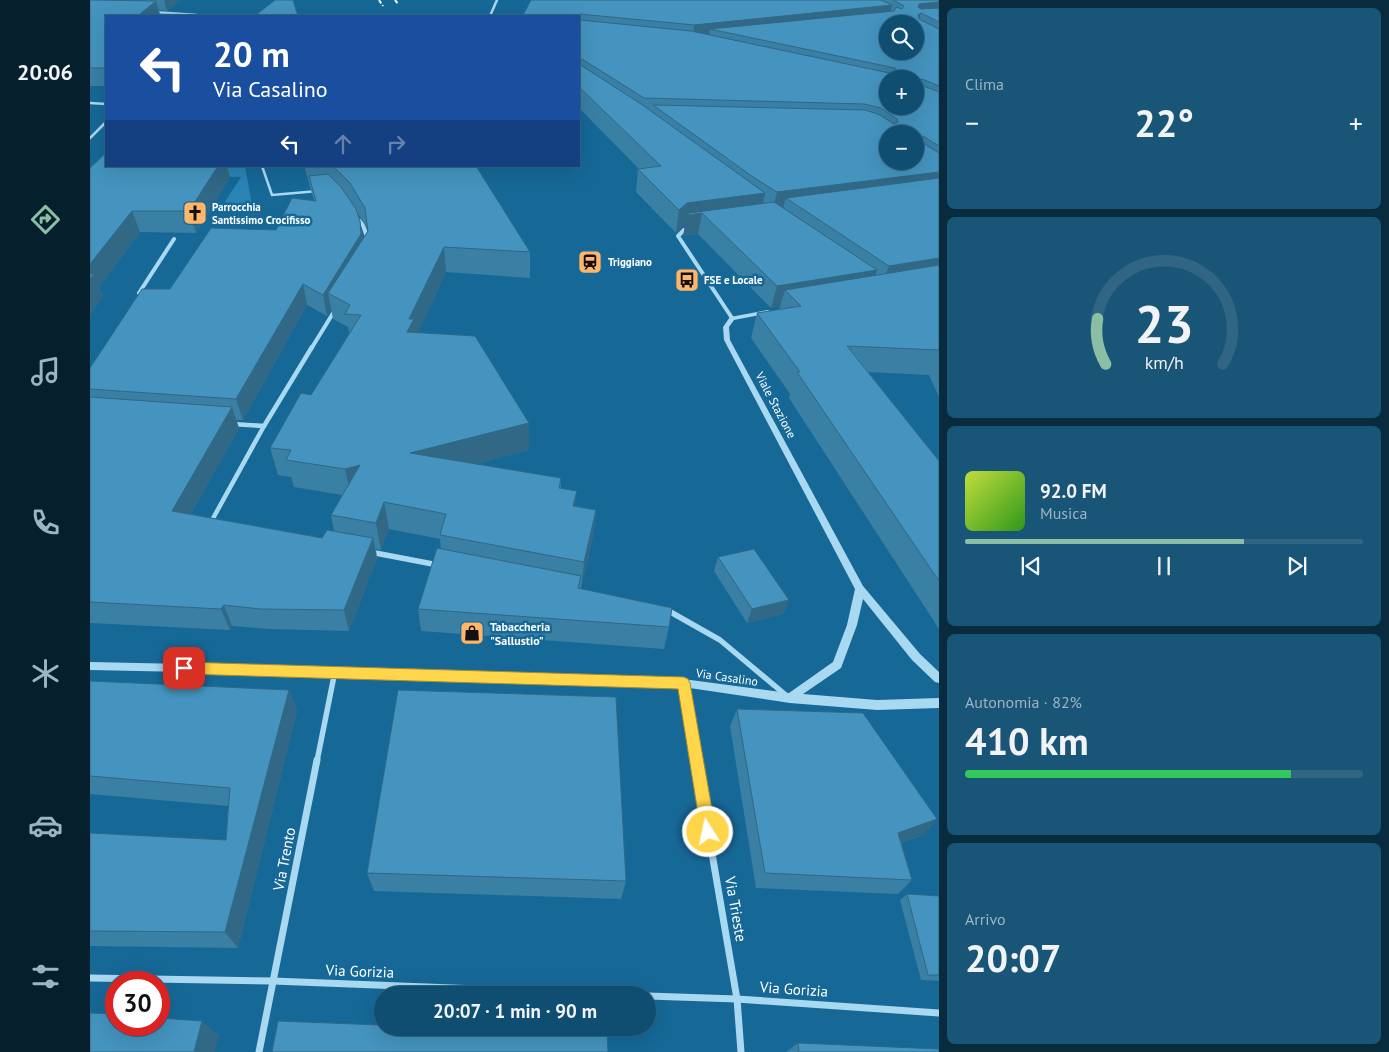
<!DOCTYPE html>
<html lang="it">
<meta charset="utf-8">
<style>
:root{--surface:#104e71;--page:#195576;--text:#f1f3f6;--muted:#9cb4c3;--line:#306584;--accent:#8abfa5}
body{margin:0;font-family:"PT Sans",sans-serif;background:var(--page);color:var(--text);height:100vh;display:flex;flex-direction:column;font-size:19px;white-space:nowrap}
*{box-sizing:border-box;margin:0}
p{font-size:16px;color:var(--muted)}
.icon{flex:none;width:28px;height:28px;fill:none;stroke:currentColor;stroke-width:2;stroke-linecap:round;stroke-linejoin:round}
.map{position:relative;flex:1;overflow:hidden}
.drawer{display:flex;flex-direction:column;gap:8px;padding:8px;background:#092b3e;width:450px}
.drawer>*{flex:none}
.banner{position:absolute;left:15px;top:15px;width:475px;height:152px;border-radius:0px;box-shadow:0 5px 20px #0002,0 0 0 1px var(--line);background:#1a4fa0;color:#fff;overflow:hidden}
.buttons{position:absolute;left:789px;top:15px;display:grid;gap:10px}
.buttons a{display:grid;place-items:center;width:45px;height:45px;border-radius:50%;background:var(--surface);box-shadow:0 5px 20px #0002,0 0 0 1px var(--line);font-size:25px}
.speed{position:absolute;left:15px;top:971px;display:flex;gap:10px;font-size:25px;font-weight:700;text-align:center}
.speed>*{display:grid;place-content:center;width:65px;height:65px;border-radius:50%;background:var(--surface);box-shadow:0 5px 20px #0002,0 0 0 1px var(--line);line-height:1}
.speed .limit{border:8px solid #d22;background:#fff;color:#111}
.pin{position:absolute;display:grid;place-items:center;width:42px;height:42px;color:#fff;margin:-21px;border-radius:10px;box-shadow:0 2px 8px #0006}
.me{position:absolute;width:55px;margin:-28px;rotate:350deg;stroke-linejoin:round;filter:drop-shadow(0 0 4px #0008)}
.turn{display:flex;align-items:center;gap:18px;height:105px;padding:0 25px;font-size:22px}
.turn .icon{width:65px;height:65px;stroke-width:2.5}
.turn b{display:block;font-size:35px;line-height:42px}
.lanes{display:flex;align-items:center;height:48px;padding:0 25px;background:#0003;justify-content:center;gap:25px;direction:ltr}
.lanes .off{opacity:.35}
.big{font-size:38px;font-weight:800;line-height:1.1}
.drawer .widget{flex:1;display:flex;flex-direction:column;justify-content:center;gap:8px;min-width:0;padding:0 18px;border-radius:8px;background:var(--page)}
.drawer .dial{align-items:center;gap:0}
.dial svg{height:130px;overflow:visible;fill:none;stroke:var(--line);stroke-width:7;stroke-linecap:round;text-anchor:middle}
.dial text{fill:var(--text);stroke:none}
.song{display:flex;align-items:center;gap:15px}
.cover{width:60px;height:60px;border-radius:8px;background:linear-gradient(135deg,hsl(70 70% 55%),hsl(110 70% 35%))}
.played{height:5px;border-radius:2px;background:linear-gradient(90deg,var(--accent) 70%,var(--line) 70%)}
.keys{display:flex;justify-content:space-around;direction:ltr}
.heat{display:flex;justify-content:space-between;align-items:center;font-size:28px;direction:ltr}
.charge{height:8px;border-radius:4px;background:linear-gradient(90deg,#34c759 82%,var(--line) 0)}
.trip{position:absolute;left:284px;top:986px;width:282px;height:50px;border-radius:25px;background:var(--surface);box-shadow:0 5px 20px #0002,0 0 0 1px var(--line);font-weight:800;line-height:50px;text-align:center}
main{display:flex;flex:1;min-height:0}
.menu{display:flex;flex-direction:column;width:90px;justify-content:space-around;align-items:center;background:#061f2d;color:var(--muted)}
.menu .icon{width:35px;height:35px}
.menu .on{color:var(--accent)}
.menu b{font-size:22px;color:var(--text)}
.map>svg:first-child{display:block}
.green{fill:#2a84b6}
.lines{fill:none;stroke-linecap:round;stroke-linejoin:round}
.minor-far4{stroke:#a9d8f1;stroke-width:2.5}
.minor-far3{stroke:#a9d8f1;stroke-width:4}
.minor-far2{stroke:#a9d8f1;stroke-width:4.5}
.minor-far1{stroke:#a9d8f1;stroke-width:5.5}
.minor{stroke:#a9d8f1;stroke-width:7}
.tertiary{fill:#a9d8f1;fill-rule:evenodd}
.rail{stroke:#fff;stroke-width:2;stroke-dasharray:4 2;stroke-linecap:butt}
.wall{fill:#3a7fa4;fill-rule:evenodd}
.shaded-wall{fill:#306886}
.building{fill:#4494bf;stroke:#306886;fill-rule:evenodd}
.route{fill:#ffd54a;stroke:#a68a30}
.labels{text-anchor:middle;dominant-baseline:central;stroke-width:5;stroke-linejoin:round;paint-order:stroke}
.far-poi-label{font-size:11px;font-weight:bold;fill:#fff;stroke:#166897;text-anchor:start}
.street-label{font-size:12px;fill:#fff;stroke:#166897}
.poi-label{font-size:12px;font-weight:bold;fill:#fff;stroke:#166897;text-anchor:start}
.near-street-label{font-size:15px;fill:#fff;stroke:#166897}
</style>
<main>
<nav class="menu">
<b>20:06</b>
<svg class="icon on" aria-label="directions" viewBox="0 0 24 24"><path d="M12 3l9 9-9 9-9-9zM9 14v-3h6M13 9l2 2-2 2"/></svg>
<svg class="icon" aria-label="music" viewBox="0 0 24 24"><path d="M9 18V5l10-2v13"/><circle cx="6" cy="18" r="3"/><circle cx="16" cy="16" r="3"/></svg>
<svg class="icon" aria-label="phone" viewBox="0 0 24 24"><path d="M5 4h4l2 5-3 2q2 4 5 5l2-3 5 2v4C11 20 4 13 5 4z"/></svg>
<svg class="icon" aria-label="climate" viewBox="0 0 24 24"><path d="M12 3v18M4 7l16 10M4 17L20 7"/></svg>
<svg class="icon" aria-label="car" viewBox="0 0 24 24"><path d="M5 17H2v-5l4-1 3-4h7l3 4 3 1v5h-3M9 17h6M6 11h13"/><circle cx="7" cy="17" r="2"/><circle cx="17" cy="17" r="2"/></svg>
<svg class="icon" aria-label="filters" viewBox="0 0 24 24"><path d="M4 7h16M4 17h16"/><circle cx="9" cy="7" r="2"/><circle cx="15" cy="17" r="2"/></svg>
</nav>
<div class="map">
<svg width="849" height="1052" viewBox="0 0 849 1052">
<rect width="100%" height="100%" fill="#166897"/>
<path class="green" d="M16 152V166H155L163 211H129L151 177 91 176 0 169Z"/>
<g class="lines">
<g class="minor-far4">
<path d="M63 12 107 15"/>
<path d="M400 16 407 0"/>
<path d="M0 103 16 104"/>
<path d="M0 138 16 122"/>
<path d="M172 166 182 195 228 191"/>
</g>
<g class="minor-far3">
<path d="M266 217 273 225 278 240"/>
<path d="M601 229 594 230 588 236 642 318"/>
<path d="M49 293 84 239"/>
<path d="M221 349 245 310"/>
</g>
<g class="minor-far2">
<path d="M142 424 174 426"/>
<path d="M121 522 174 426 222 347"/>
</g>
<g class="minor-far1">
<path d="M280 552 348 565"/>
<path d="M577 610 630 640 698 697"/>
<path d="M593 683 606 761"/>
<path d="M227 761 245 671"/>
</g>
<g class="minor">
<path d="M606 760 647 999 651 1052"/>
<path d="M0 978 183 981 538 995"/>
<path d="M558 996 647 999 849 1013"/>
<path d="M169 1052 227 760"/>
</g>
<path class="tertiary" d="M678 310 680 311V313L644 320 639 327 640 340 773 586 830 654 849 672V683L845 682 822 660 773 599 767 625 751 668 713 694 787 700 849 698V708L787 710 700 703 593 687 245 675 0 670V662L245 667 593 679 699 693 743 662 757 625 765 589 634 340 633 327 640 317Z"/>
<g class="rail">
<path d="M289 0 293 6"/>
<path d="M305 0 308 4"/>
</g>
</g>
<g class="wall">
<path d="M0 0H90L77 11 69 10 70 14 208 16H16V86H0Z"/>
<path d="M441 0H849V397L839 375 778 372 849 461V629L699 398 700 394 661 338 667 313 689 310 690 306 681 308 608 234 593 236 595 226H594L586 233 546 192 548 169H549L489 108V16H433V15Z"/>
<path d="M214 166H386L440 252V278L356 272 328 333 439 423V450L386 464 471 478V488L486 506 506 510 503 537 491 589 579 627 574 649 331 631 328 609 351 549 350 539 299 529 291 550 286 549 287 559 259 631 178 629 142 626 140 630 0 623V368L80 289 186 230 224 201ZM268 213 278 231 273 239 270 221ZM217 305 237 316 241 308 243 319 258 327 259 334 221 395 180 448 188 475 201 477 204 487 252 495 241 515 244 531 232 538 101 514 149 428 146 420H153Z"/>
<path d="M0 168 140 177 106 233 50 232 9 287 13 296 0 315Z"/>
<path d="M628 557 699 600 693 614 657 623 624 571Z"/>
<path d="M0 681 199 690 207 711 148 948 0 946V833L136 840 138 806 0 794Z"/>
<path d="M647 709 847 819 833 835 811 843 822 880 808 894 666 888 640 726Z"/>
<path d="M277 873 536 881 531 899 284 891Z"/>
<path d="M817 894 849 896V981L831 980 810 900Z"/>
<path d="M708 1043 849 1052H696Z"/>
</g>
<g class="shaded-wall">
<path d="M74 0H90L77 11Z"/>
<path d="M66 1 70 16 50 14Z"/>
<path d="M849 2V18L831 13 825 31 828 7 829 4Z"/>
<path d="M802 5 797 23 620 29 618 41 602 43 604 25Z"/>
<path d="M128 166H137L140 177 106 233 99 211Z"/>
<path d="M849 172V192L696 198 692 213 681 214 687 192Z"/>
<path d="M675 193 670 216 612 213 608 234 593 236 595 226H594L586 233 589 210 597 203Z"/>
<path d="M42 211 50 232 9 287 13 296 0 315V264Z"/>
<path d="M270 221 273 241 238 293 241 308 237 316 233 295Z"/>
<path d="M354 247 356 272 326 338 317 332 319 319Z"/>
<path d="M849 258V279L790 290 799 266Z"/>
<path d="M787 270 779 292 695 290 690 306 681 308 687 286Z"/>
<path d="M213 284 217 305 153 420 146 399Z"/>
<path d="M142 407 149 428 91 532 82 511Z"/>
<path d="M439 423V450L324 480 320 453Z"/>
<path d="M270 465 261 496 255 469Z"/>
<path d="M487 491 485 518 483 506Z"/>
<path d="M294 502 299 529 291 550 286 523Z"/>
<path d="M506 510 503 537 491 589 494 562Z"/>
<path d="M283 538 287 559 259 631 254 610Z"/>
<path d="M699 600 693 614 657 623 662 609Z"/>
<path d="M134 605 142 626 140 630 131 609Z"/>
<path d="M199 690 207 711 148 948 135 932Z"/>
<path d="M847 819 833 835 795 848 808 833Z"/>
<path d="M112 1021 129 1035 125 1052H104Z"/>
</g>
<g class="building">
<path d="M0 0 66 1 50 14 166 15 185 0H203L208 16H16V68H0Z"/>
<path d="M441 0H791L802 5 604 25 490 14 488 16H435L433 15Z"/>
<path d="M803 0H849V2L829 4 828 7 831 9 849 8V22L831 13 828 15 829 19 849 29V86L832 79 829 81 831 85 849 92V146L833 136 830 138 831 142 849 153V172L687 192 663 177 563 105 775 110 788 114 804 124 808 122 807 119 791 108 775 104 554 98 492 59H489V19L490 20 601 31 804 74 807 71 805 68 620 29 804 11 806 7 812 9 814 6ZM798 24H825V51H798ZM798 79H825V106H798ZM798 134H825V161H798Z"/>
<path d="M489 64 551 104 675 193 597 203 589 210 548 169 571 166 489 87Z"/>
<path d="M16 153V166H128L99 211H42L0 264V168Z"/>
<path d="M243 166H386L440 252 354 247 319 319H324L317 332 385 336 439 423 320 453 471 478 469 488 487 491 483 506 506 510 494 562 350 535 356 514 294 502 286 523 241 515 270 465 255 469 196 460 201 450 180 448 211 393 221 395 271 315 255 314 260 305 238 293 278 231 275 208 260 183Z"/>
<path d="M238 174 251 187 266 209 270 221 271 234 233 295 213 284 146 399 0 389V368L52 289H80L121 228 186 230 202 198 226 201 219 176Z"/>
<path d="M849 178V258L799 266 696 198Z"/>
<path d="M684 202 787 270 687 286 612 213 597 215 599 213Z"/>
<path d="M849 265V350L757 346 849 461V581L707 372H710L667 313 711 306 695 290Z"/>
<path d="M0 274H4L0 279Z"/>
<path d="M0 397 142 407 82 511 232 538 237 530 283 538 254 610 170 609 134 605 131 609 0 602Z"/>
<path d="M347 548 491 576 488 588 582 608 579 627 328 609Z"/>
<path d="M664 549 699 600 662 609 628 557Z"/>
<path d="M0 681 199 690 135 932 0 931V833L136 840 140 788 0 776Z"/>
<path d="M308 690 526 697 536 881 277 873Z"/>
<path d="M647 709 773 713 847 819 808 833 822 880 675 873Z"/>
<path d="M817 894 849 896V975H838Z"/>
<path d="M0 1013 26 1014V1025H69V1018L112 1021 104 1052H0Z"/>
<path d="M188 1021 290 1025 291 1022H292V1028H400L517 1030 518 1052H182Z"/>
<path d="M708 1043 849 1049V1052H709Z"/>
</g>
<path class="route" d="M94 662 594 677 598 679 600 683 626 832 624 837 618 839 613 837 611 832 588 689 94 674 90 672 88 668 90 664Z"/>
<defs>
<g id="church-square" transform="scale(1.25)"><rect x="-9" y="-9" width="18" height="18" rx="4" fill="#ffb669" stroke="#166897"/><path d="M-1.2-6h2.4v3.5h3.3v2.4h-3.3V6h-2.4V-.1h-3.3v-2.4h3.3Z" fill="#111"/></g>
<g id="station-square" transform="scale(1.25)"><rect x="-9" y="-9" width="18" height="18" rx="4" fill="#ffb669" stroke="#166897"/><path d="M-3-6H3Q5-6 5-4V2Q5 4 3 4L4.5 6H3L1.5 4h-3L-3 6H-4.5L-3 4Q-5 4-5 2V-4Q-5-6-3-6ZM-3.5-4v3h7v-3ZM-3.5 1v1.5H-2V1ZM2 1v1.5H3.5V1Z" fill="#111"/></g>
<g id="bus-square" transform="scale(1.25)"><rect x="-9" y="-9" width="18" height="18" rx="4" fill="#ffb669" stroke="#166897"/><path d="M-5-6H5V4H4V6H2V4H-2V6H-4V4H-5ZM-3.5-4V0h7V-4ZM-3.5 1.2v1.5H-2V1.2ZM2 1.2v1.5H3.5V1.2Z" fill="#111"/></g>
<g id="shop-square" transform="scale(1.25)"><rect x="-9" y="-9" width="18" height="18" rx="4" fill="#ffb669" stroke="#166897"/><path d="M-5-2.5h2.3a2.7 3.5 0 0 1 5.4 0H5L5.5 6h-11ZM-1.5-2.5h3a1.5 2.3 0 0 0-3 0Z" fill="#111"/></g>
</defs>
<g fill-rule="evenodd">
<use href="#church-square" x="105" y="213"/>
<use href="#station-square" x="500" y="262"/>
<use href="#bus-square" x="597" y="280"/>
<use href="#shop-square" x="382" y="633"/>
</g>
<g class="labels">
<g class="far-poi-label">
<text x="122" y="207">Parrocchia<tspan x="122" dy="13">Santissimo Crocifisso</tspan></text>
<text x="518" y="262">Triggiano</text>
<text x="614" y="280">FSE e Locale</text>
</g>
<g class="street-label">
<text transform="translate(686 405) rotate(62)">Viale Stazione</text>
<text transform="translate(637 677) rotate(8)">Via Casalino</text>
</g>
<g class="poi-label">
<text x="400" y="626">Tabaccheria<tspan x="400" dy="14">"Sallustio"</tspan></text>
</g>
<g class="near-street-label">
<text transform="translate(194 859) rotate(-79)">Via Trento</text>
<text transform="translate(646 909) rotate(80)">Via Trieste</text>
<text transform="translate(270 971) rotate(2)">Via Gorizia</text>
<text transform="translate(704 989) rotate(4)">Via Gorizia</text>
</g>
</g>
</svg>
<div class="buttons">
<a><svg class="icon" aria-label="search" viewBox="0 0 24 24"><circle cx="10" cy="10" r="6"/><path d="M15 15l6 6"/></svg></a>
<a>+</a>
<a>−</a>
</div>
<div class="speed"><div class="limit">30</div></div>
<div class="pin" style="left:94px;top:668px;background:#d93025"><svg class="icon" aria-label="arrive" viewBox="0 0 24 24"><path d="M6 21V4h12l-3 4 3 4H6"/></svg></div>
<svg class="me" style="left:618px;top:832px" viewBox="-20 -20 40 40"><circle r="17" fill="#ffd54a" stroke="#fff" stroke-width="3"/><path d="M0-11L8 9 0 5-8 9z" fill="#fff"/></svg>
<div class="trip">20:07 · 1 min · 90 m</div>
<div class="banner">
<div class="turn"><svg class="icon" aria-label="left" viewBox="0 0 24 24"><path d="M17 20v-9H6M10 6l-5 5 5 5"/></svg><div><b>20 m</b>Via Casalino</div></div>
<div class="lanes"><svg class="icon" aria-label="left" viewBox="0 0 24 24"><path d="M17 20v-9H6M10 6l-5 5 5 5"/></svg><svg class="icon off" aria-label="ahead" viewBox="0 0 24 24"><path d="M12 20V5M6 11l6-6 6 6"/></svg><svg class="icon off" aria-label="right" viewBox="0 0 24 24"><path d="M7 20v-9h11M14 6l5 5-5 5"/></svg></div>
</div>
</div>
<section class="drawer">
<div class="widget"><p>Clima</p>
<div class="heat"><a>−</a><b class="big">22°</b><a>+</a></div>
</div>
<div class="widget dial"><svg viewBox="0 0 100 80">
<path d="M14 69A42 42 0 1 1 86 69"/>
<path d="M14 69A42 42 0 0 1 9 41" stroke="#8abfa5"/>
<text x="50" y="56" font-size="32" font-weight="700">23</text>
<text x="50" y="72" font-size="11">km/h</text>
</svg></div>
<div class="widget">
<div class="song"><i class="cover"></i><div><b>92.0 FM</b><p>Musica</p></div></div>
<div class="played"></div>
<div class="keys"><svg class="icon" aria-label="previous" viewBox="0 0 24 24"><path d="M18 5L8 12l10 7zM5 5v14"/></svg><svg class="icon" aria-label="pause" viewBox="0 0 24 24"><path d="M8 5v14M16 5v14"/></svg><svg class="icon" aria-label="next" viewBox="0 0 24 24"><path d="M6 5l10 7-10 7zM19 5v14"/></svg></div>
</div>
<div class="widget"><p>Autonomia · 82%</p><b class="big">410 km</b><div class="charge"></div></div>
<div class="widget"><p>Arrivo</p><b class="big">20:07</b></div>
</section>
</main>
